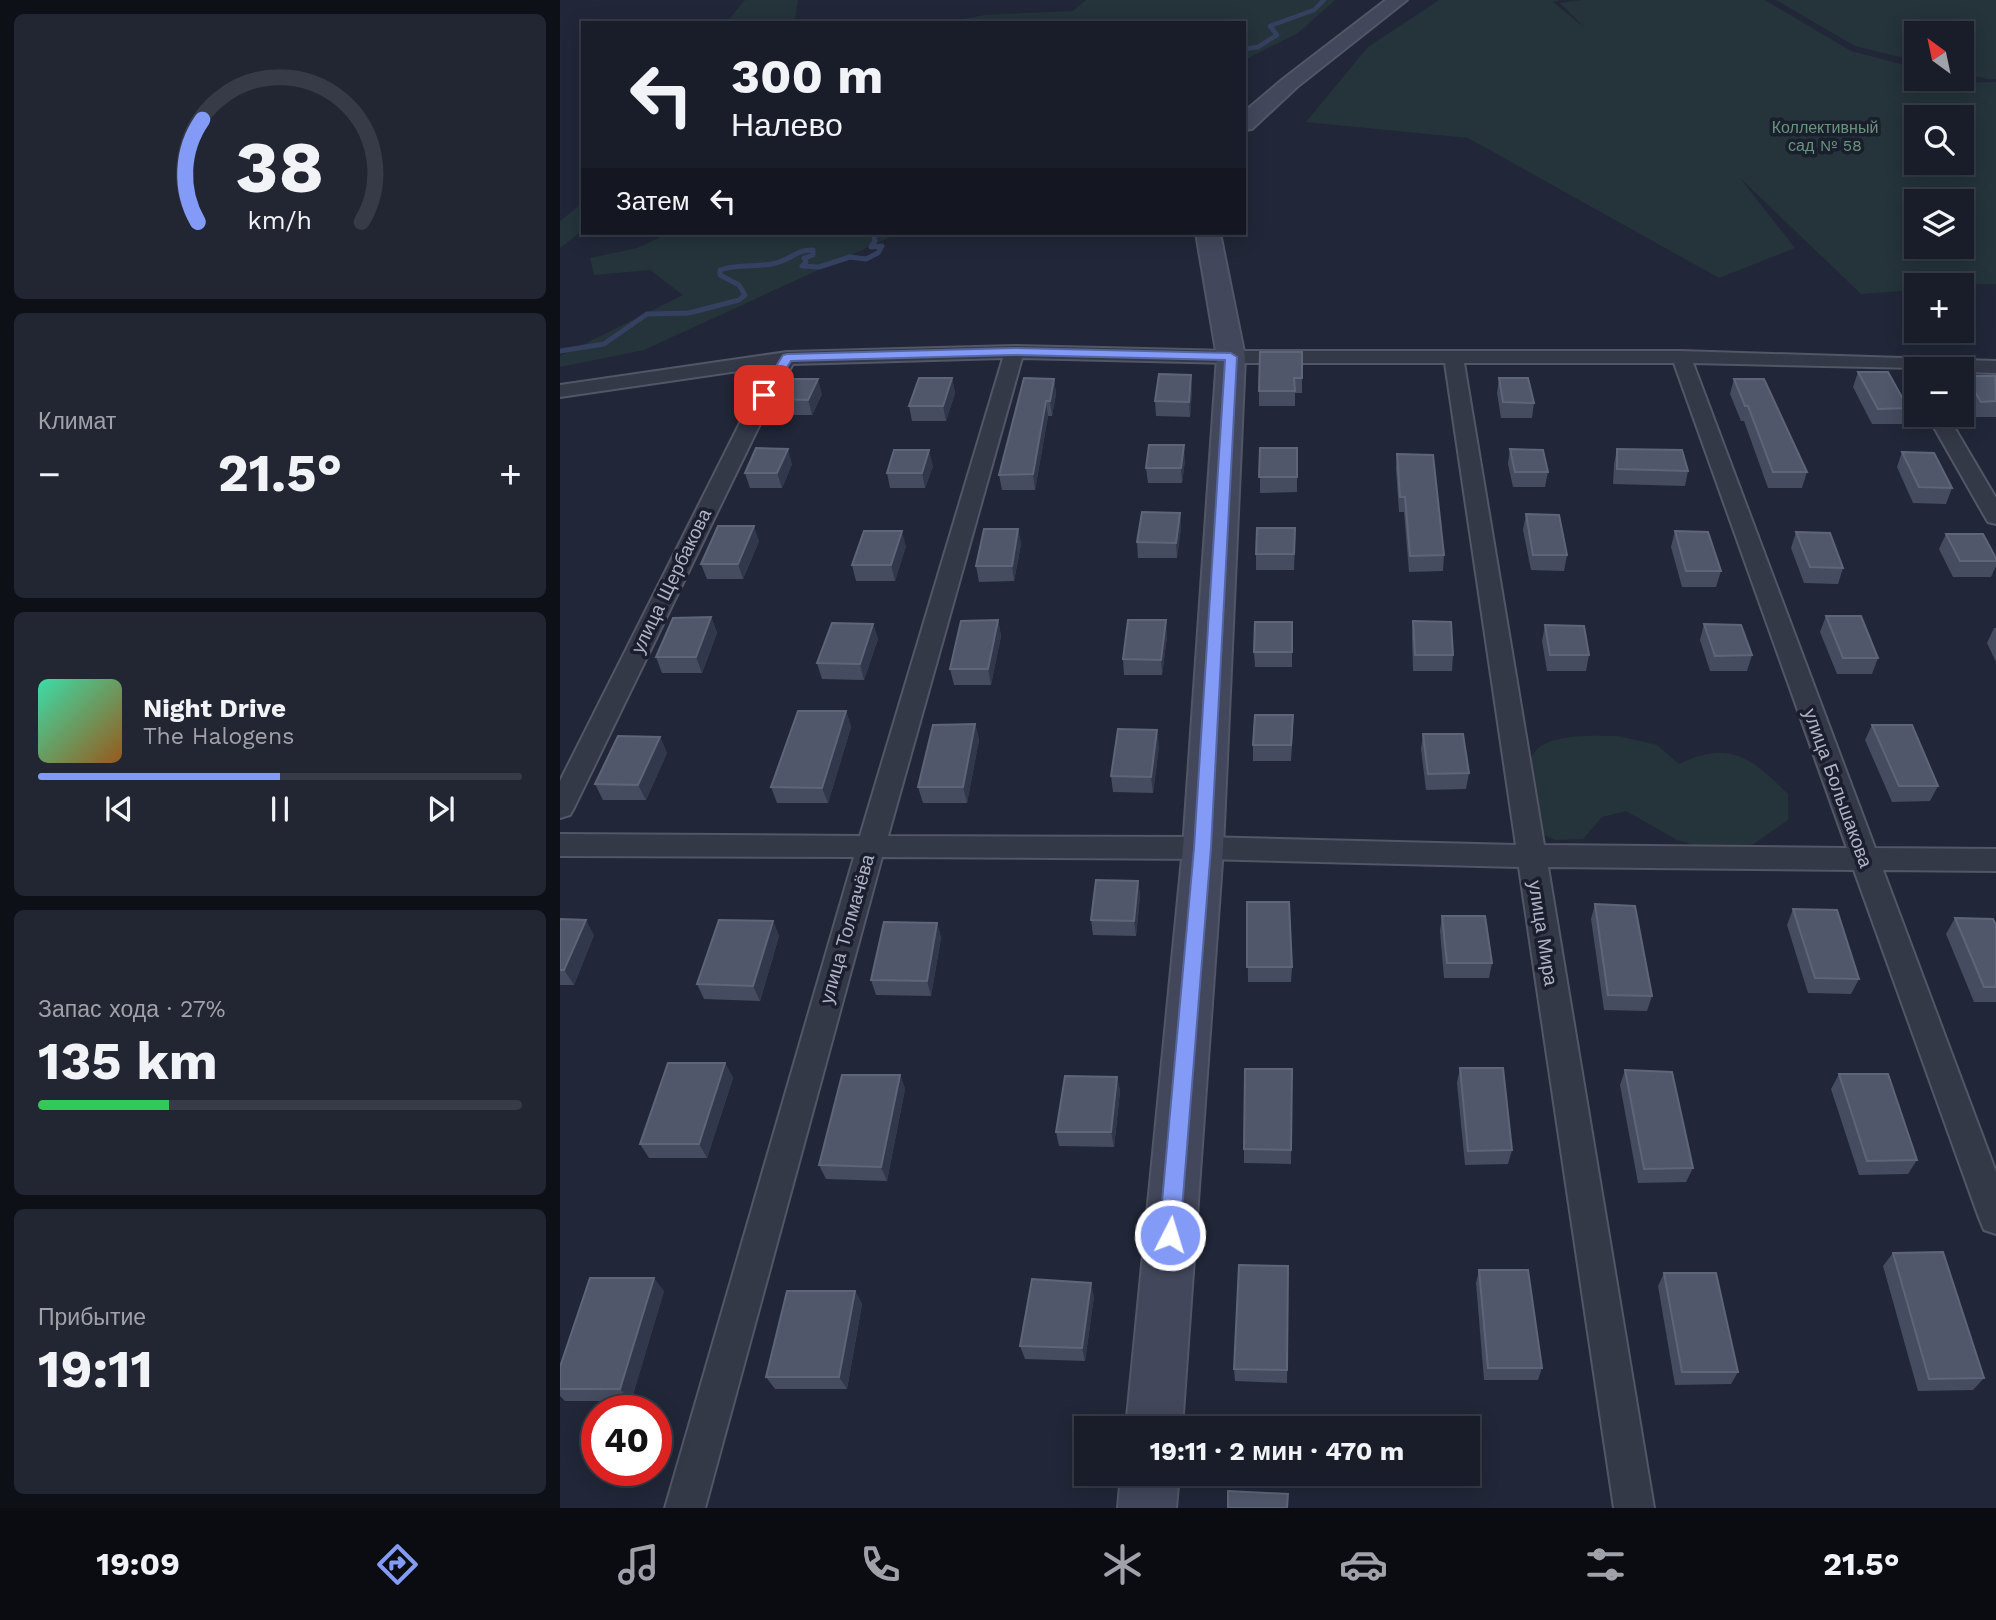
<!DOCTYPE html>
<html lang="ru">
<meta charset="utf-8">
<style>
:root{--surface:#191d2a;--page:#222632;--text:#f1f3f6;--muted:#9fa2a8;--line:#373b47;--accent:#839bf6}
body{margin:0;font-family:"Work Sans",sans-serif;background:var(--page);color:var(--text);height:100vh;display:flex;flex-direction:column;font-size:26px;white-space:nowrap}
*{box-sizing:border-box;margin:0}
p{font-size:23px;color:var(--muted)}
.icon{flex:none;width:38px;height:38px;fill:none;stroke:currentColor;stroke-width:2;stroke-linecap:round;stroke-linejoin:round}
.map{position:relative;flex:1;overflow:hidden}
.drawer{display:flex;flex-direction:column;gap:14px;padding:14px;background:#0e1017;width:560px}
.drawer>*{flex:none}
.banner{position:absolute;left:21px;top:21px;width:665px;height:214px;border-radius:0px;box-shadow:0 4px 18px #0003,0 0 0 2px var(--line);background:#191d2a;color:var(--text);overflow:hidden}
.needle{width:46px;rotate:327deg}
.fabs{position:absolute;left:1344px;top:21px;display:grid;gap:14px}
.fabs a{display:grid;place-items:center;width:70px;height:70px;border-radius:0px;background:var(--surface);box-shadow:0 4px 18px #0003,0 0 0 2px var(--line);font-size:35px}
.speed{position:absolute;left:21px;top:1395px;display:flex;gap:14px;font-size:35px;font-weight:700;text-align:center}
.speed>*{display:grid;place-content:center;width:91px;height:91px;border-radius:50%;background:var(--surface);box-shadow:0 4px 18px #0003,0 0 0 2px var(--line);line-height:1}
.speed .limit{border:10px solid #d22;background:#fff;color:#111}
.pin{position:absolute;display:grid;place-items:center;width:60px;height:60px;color:#fff;margin:-30px;border-radius:14px;box-shadow:0 4px 10px #0006}
.me{position:absolute;width:77px;margin:-38px;rotate:5deg;stroke-linejoin:round;filter:drop-shadow(0 0 5px #0008)}
.turn{display:flex;align-items:center;gap:24px;height:147px;padding:0 35px;font-size:32px}
.turn .icon{width:91px;height:91px;stroke-width:2.5}
.turn b{display:block;font-size:49px;line-height:60px}
.then{display:flex;align-items:center;height:66px;padding:0 35px;background:#0003;gap:14px;font-size:26px}
.big{font-size:52px;font-weight:700;line-height:1.1}
.drawer .widget{flex:1;display:flex;flex-direction:column;justify-content:center;gap:10px;min-width:0;padding:0 24px;border-radius:10px;background:var(--page)}
.drawer .dial{align-items:center;gap:0}
.dial svg{height:182px;overflow:visible;fill:none;stroke:var(--line);stroke-width:7;stroke-linecap:round;text-anchor:middle}
.dial text{fill:var(--text);stroke:none}
.song{display:flex;align-items:center;gap:21px}
.cover{width:84px;height:84px;border-radius:10px;background:linear-gradient(135deg,hsl(160 70% 55%),hsl(30 70% 35%))}
.played{height:7px;border-radius:4px;background:linear-gradient(90deg,var(--accent) 50%,var(--line) 50%)}
.keys{display:flex;justify-content:space-around;direction:ltr}
.heat{display:flex;justify-content:space-between;align-items:center;font-size:38px;direction:ltr}
.charge{height:10px;border-radius:5px;background:linear-gradient(90deg,#34c759 27%,var(--line) 0)}
.trip{position:absolute;left:514px;top:1416px;width:406px;height:70px;border-radius:0px;background:var(--surface);box-shadow:0 4px 18px #0003,0 0 0 2px var(--line);font-weight:700;line-height:70px;text-align:center}
.tab-bar{display:flex;height:112px;justify-content:space-around;align-items:center;background:#0a0c11;color:var(--muted)}
.tab-bar .icon{width:49px;height:49px}
.tab-bar .current{color:var(--accent)}
.tab-bar b{font-size:32px;color:var(--text)}
main{display:flex;flex:1;min-height:0}
.map>svg:first-child{display:block}
.green{fill:#24343a;fill-rule:evenodd}
.lines{fill:none;stroke-linecap:round;stroke-linejoin:round}
.stream-far1{stroke:#353f5f;stroke-width:4.5}
.stream{stroke:#353f5f;stroke-width:5}
.street-casing{stroke:#525666;stroke-width:4}
.secondary-casing{stroke:#525666;stroke-width:4}
.street{fill:#343948;fill-rule:evenodd}
.secondary{fill:#42475b;fill-rule:evenodd}
.wall{fill:#454c60}
.shaded-wall{fill:#32384b}
.building{fill:#50576b;stroke:#5f6579;stroke-width:2}
.route{fill:#839bf6;stroke:#5565a0;stroke-width:2}
.labels{text-anchor:middle;dominant-baseline:central;stroke-width:7;stroke-linejoin:round;paint-order:stroke}
.far-park-label{font-size:16px;fill:#67957a;stroke:#1a1e2d}
.street-label{font-size:19px;fill:#afb3c5;stroke:#1a1e2d}
</style>
<main>
<section class="drawer">
<div class="widget dial"><svg viewBox="0 0 100 80">
<path d="M14 69A42 42 0 1 1 86 69"/>
<path d="M14 69A42 42 0 0 1 16 24" stroke="#839bf6"/>
<text x="50" y="56" font-size="32" font-weight="700">38</text>
<text x="50" y="72" font-size="11">km/h</text>
</svg></div>
<div class="widget"><p>Климат</p>
<div class="heat"><a>−</a><b class="big">21.5°</b><a>+</a></div>
</div>
<div class="widget">
<div class="song"><i class="cover"></i><div><b>Night Drive</b><p>The Halogens</p></div></div>
<div class="played"></div>
<div class="keys"><svg class="icon" aria-label="previous" viewBox="0 0 24 24"><path d="M18 5L8 12l10 7zM5 5v14"/></svg><svg class="icon" aria-label="pause" viewBox="0 0 24 24"><path d="M8 5v14M16 5v14"/></svg><svg class="icon" aria-label="next" viewBox="0 0 24 24"><path d="M6 5l10 7-10 7zM19 5v14"/></svg></div>
</div>
<div class="widget"><p>Запас хода · 27%</p><b class="big">135 km</b><div class="charge"></div></div>
<div class="widget"><p>Прибытие</p><b class="big">19:11</b></div>
</section>
<div class="map">
<svg width="1436" height="1508" viewBox="0 0 1436 1508">
<rect width="100%" height="100%" fill="#212738"/>
<g class="green">
<path d="M185 0H238L235 18 230 23H166Z"/>
<path d="M526 0H774V1L738 33 684 60V23H383L424 15 513 11Z"/>
<path d="M879 0H1001L993 2 1025 28 1000 3 1021 0H1205L1291 51 1356 68V79C1383 79 1409 84 1436 82V284L1356 285V290L1301 294 1180 178 1235 248 1159 278 908 138 746 122 808 47ZM1402 117V163H1356V117ZM1402 201V247H1356V201Z"/>
<path d="M1216 0H1436V79H1428L1402 73V33H1356V61L1295 46Z"/>
<path d="M23 203V230L0 248V221Z"/>
<path d="M109 233H339L84 350 0 367V356L123 295 90 270 34 275 30 258 77 248Z"/>
<path d="M1058 736 1097 745 1119 764C1170 739 1191 758 1228 794V820L1188 848H1144L1117 840 1066 811 1042 817 1023 839 996 840 981 834C977 813 969 789 969 768 970 730 1033 736 1058 736Z"/>
</g>
<g class="lines">
<path class="stream-far1" d="M684 49 698 47 717 35 710 26 754 10 764 0"/>
<path class="stream" d="M0 351 44 344 87 314 129 313 179 300 185 295 179 285 160 275V270C178 263 198 268 216 263 230 260 238 249 253 250V255L244 258 246 262 242 266 259 267 290 257 306 259 318 253 322 246 311 247 315 241 314 237 320 233"/>
<g class="street-casing">
<g id="street">
<path d="M454 346 671 351H1121L1436 361V373L1402 372V369L1133 363 1315 848 1436 849V871L1323 870 1436 1172V1234L1424 1230 1419 1218 1294 870 988 867 1094 1508H1054L959 867 643 859 322 857 145 1508H105L294 857 0 856V834L300 836 443 358 233 364 214 395 14 808 10 815 0 818V781L194 395 213 366 0 397V385L227 352ZM462 358 671 363H885L956 845 643 837 328 836ZM904 363H1114L1287 848 984 845Z"/>
<path d="M1367 415H1387L1436 498V524L1428 522 1425 517Z"/>
</g>
</g>
<g class="secondary-casing">
<g id="secondary">
<path d="M826 0H847L737 87 692 129 684 130V112L723 79Z"/>
<path d="M636 233H660L685 357 663 848 622 1428H566L623 848 657 357Z"/>
<path d="M561 1474H619L616 1508H558Z"/>
</g>
</g>
<use href="#street" class="street"/>
<use href="#secondary" class="secondary"/>
</g>
<g class="wall">
<path d="M742 352V393H735V406H699V391Z"/>
<path d="M1298 372 1348 408 1343 424H1312L1293 387Z"/>
<path d="M1405 376 1436 377V417H1415L1402 395V384Z"/>
<path d="M392 378 395 393 386 421H352L349 406Z"/>
<path d="M939 378 974 403 972 418H941L937 393Z"/>
<path d="M494 379 496 394 492 416H488L475 490H442L439 475Z"/>
<path d="M1174 379 1247 472 1242 488H1208L1184 421H1181L1170 394Z"/>
<path d="M632 390 630 417 596 416 595 401Z"/>
<path d="M262 394 252 415H222L218 399Z"/>
<path d="M700 448 737 477V492L700 493Z"/>
<path d="M950 449 988 472 985 487H953L948 464Z"/>
<path d="M1057 449 1128 471 1125 486 1053 484 1054 464Z"/>
<path d="M1342 452 1392 488 1386 504 1353 503 1337 467Z"/>
<path d="M837 454 884 555 883 571 849 572 844 512H839L836 469Z"/>
<path d="M625 460 622 483H588L586 468Z"/>
<path d="M232 464 222 488H190L185 473Z"/>
<path d="M373 466 365 488H330L327 473Z"/>
<path d="M620 513 621 528 617 558H578L577 542Z"/>
<path d="M966 514 1007 555 1004 571 971 570 963 530Z"/>
<path d="M458 529 461 544 454 581 419 582 416 566Z"/>
<path d="M1115 531 1161 571 1156 587H1122L1111 547Z"/>
<path d="M1236 532 1283 568 1278 584 1244 583 1231 548Z"/>
<path d="M1386 534 1436 558V566L1431 577H1393L1379 549Z"/>
<path d="M199 541 183 579H147L141 564Z"/>
<path d="M735 544 734 570H696V554Z"/>
<path d="M346 546 335 581H296L292 565Z"/>
<path d="M1266 616 1318 658 1312 674H1277L1260 632Z"/>
<path d="M151 617 157 633 142 673H102L96 657Z"/>
<path d="M438 620 441 636 431 685H394L390 669Z"/>
<path d="M853 621 893 655 892 671H853L852 637Z"/>
<path d="M732 622V667H695L694 652Z"/>
<path d="M313 624 318 639 304 680 262 679 257 663Z"/>
<path d="M1144 624 1192 655 1187 671H1150L1140 640Z"/>
<path d="M985 625 1029 655 1026 671H987L982 641Z"/>
<path d="M1434 628H1436V662L1427 643Z"/>
<path d="M607 636 602 675H564L563 659Z"/>
<path d="M286 711 291 727 268 803H217L211 787Z"/>
<path d="M415 724 419 740 407 803H363L358 787Z"/>
<path d="M1312 725 1378 786 1370 801 1332 802 1305 740Z"/>
<path d="M733 731 731 761H693V745Z"/>
<path d="M863 734 909 773 906 789 866 790 861 749Z"/>
<path d="M100 737 107 753 86 800H43L35 784Z"/>
<path d="M599 746 593 793 553 792 551 776Z"/>
<path d="M578 881 580 896 576 936 533 935 531 920Z"/>
<path d="M687 902 732 967 731 982H688Z"/>
<path d="M1035 904 1092 996 1087 1011 1044 1010 1031 919Z"/>
<path d="M1233 909 1299 979 1291 994 1248 993 1227 925Z"/>
<path d="M882 916 932 963 929 978H884L880 931Z"/>
<path d="M1395 918 1436 925V1002H1414L1386 934Z"/>
<path d="M0 919 34 935 14 985H0Z"/>
<path d="M213 921 219 936 200 1001 144 999 137 984Z"/>
<path d="M377 923 381 938 371 996 316 995 311 980Z"/>
<path d="M165 1063 173 1078 147 1158H89L80 1144Z"/>
<path d="M900 1068 952 1150 948 1164 905 1165 897 1083Z"/>
<path d="M732 1069 731 1164 684 1163V1149Z"/>
<path d="M1065 1070 1133 1168 1126 1182 1078 1183 1060 1085Z"/>
<path d="M1279 1074 1357 1160 1348 1174 1299 1175 1271 1089Z"/>
<path d="M340 1075 345 1089 327 1181 266 1179 259 1165Z"/>
<path d="M557 1077 560 1091 554 1147 499 1146 496 1132Z"/>
<path d="M1333 1253 1424 1378 1413 1390 1358 1391 1323 1266Z"/>
<path d="M728 1266 727 1383 675 1381 674 1369Z"/>
<path d="M919 1270 982 1368 978 1380H924L916 1283Z"/>
<path d="M1104 1273 1178 1372 1171 1384 1115 1385 1098 1286Z"/>
<path d="M104 1291 71 1401H5L0 1396V1367Z"/>
<path d="M295 1291 302 1304 287 1389H215L206 1377Z"/>
<path d="M534 1296 525 1361 465 1359 460 1346Z"/>
</g>
<g class="shaded-wall">
<path d="M631 375 632 390 630 417 629 402Z"/>
<path d="M392 378 395 393 386 421 383 406Z"/>
<path d="M258 379 262 394 252 415 248 400Z"/>
<path d="M494 379 496 394 492 416 490 401Z"/>
<path d="M486 401 488 416 475 490 473 474Z"/>
<path d="M624 445 625 460 622 483 621 468Z"/>
<path d="M228 449 232 464 222 488 217 473Z"/>
<path d="M369 450 373 466 365 488 362 473Z"/>
<path d="M620 513 621 528 617 558 616 543Z"/>
<path d="M194 526 199 541 183 579 178 564Z"/>
<path d="M458 529 461 544 454 581 452 566Z"/>
<path d="M342 531 346 546 335 581 331 565Z"/>
<path d="M151 617 157 633 142 673 136 657Z"/>
<path d="M438 620 441 636 431 685 428 669Z"/>
<path d="M606 620 607 636 602 675 601 660Z"/>
<path d="M313 624 318 639 304 680 300 664Z"/>
<path d="M286 711 291 727 268 803 262 788Z"/>
<path d="M415 724 419 740 407 803 403 787Z"/>
<path d="M597 730 599 746 593 793 591 777Z"/>
<path d="M100 737 107 753 86 800 78 785Z"/>
<path d="M578 881 580 896 576 936 574 921Z"/>
<path d="M26 920 34 935 14 985 4 970Z"/>
<path d="M213 921 219 936 200 1001 193 986Z"/>
<path d="M377 923 381 938 371 996 367 981Z"/>
<path d="M165 1063 173 1078 147 1158 139 1144Z"/>
<path d="M340 1075 345 1089 327 1181 321 1167Z"/>
<path d="M557 1077 560 1091 554 1147 551 1132Z"/>
<path d="M94 1278 104 1291 71 1401 60 1389Z"/>
<path d="M531 1283 534 1296 525 1361 522 1348Z"/>
<path d="M295 1291 302 1304 287 1389 279 1377Z"/>
</g>
<g class="building">
<path d="M700 352H742V378H734L735 391H699Z"/>
<path d="M1298 372H1328L1348 408 1318 409Z"/>
<path d="M599 374 631 375 629 402 595 401Z"/>
<path d="M1405 376H1435L1436 401 1421 402Z"/>
<path d="M359 378H392L383 406H349Z"/>
<path d="M464 378 494 379 490 401H486L473 474 439 475Z"/>
<path d="M939 378H968L974 403 943 402Z"/>
<path d="M228 379H258L248 400 218 399Z"/>
<path d="M1174 379H1204L1247 472H1213L1188 406H1185Z"/>
<path d="M589 445H624L621 468H586Z"/>
<path d="M196 448 228 449 217 473H185Z"/>
<path d="M700 448H737V477H699Z"/>
<path d="M950 449 983 450 988 472H955Z"/>
<path d="M1057 449 1122 450 1128 471 1057 469Z"/>
<path d="M334 450H369L362 473H327Z"/>
<path d="M1342 452 1374 453 1392 488 1359 487Z"/>
<path d="M837 454 873 455 884 555 850 556 845 497H840Z"/>
<path d="M582 512 620 513 616 543 577 542Z"/>
<path d="M966 514 999 515 1007 555H973Z"/>
<path d="M158 526H194L178 564H141Z"/>
<path d="M697 528H735L734 554H696Z"/>
<path d="M424 529H458L452 566H416Z"/>
<path d="M304 531H342L331 565H292Z"/>
<path d="M1115 531 1148 532 1161 571H1126Z"/>
<path d="M1236 532 1270 533 1283 568 1250 567Z"/>
<path d="M1386 534H1423L1436 558V561H1400Z"/>
<path d="M1266 616H1301L1318 658H1283Z"/>
<path d="M151 617 136 657H96L113 618Z"/>
<path d="M438 620 428 669H390L401 621Z"/>
<path d="M568 620H606L601 660 563 659Z"/>
<path d="M853 621 891 622 893 655H855Z"/>
<path d="M695 622H732V652H694Z"/>
<path d="M272 623 313 624 300 664 257 663Z"/>
<path d="M1144 624 1181 625 1192 655 1155 656Z"/>
<path d="M985 625 1024 626 1029 655H990Z"/>
<path d="M238 711H286L262 788 211 787Z"/>
<path d="M695 715H733L731 745H693Z"/>
<path d="M415 724 403 787H358L373 725Z"/>
<path d="M1312 725H1352L1378 786H1339Z"/>
<path d="M558 729 597 730 591 777 551 776Z"/>
<path d="M863 734H903L909 773 868 774Z"/>
<path d="M58 736 100 737 78 785 35 784Z"/>
<path d="M536 880 578 881 574 921 531 920Z"/>
<path d="M687 902H729L732 967H687Z"/>
<path d="M1035 904 1075 906 1092 996 1048 995Z"/>
<path d="M1233 909 1277 910 1299 979 1255 978Z"/>
<path d="M882 916H925L932 963H887Z"/>
<path d="M1395 918 1433 919 1436 925V987H1424Z"/>
<path d="M0 919 26 920 4 970H0Z"/>
<path d="M159 920 213 921 193 986 137 984Z"/>
<path d="M324 922 377 923 367 981 311 980Z"/>
<path d="M108 1063H165L139 1144H80Z"/>
<path d="M900 1068H943L952 1150 908 1151Z"/>
<path d="M685 1069H732L731 1150 684 1149Z"/>
<path d="M1065 1070 1112 1072 1133 1168 1084 1169Z"/>
<path d="M1279 1074H1328L1357 1160 1307 1161Z"/>
<path d="M282 1075H340L321 1167 259 1165Z"/>
<path d="M505 1076 557 1077 551 1132H496Z"/>
<path d="M1383 1252 1424 1378 1369 1379 1333 1253Z"/>
<path d="M679 1265 728 1266 727 1370 674 1369Z"/>
<path d="M919 1270H968L982 1368H928Z"/>
<path d="M1104 1273H1156L1178 1372H1122Z"/>
<path d="M30 1278H94L60 1389H0V1367Z"/>
<path d="M472 1279 531 1283 522 1348 460 1346Z"/>
<path d="M227 1291H295L279 1377H206Z"/>
<path d="M668 1491 728 1494 727 1508H668Z"/>
</g>
<path class="route" d="M454 348 671 353 677 357 651 848 620 1235 617 1242 610 1245 602 1242 599 1235 634 848 665 360 454 355 231 361 208 398 198 395 223 355 227 354Z"/>
<g class="labels">
<g class="far-park-label">
<text x="1265" y="127">Коллективный<tspan x="1265" dy="18">сад № 58</tspan></text>
</g>
<g class="street-label">
<text transform="translate(111 581) rotate(-64)">улица Щербакова</text>
<text transform="translate(1278 788) rotate(70)">улица Большакова</text>
<text transform="translate(287 929) rotate(-74)">улица Толмачёва</text>
<text transform="translate(983 933) rotate(81)">улица Мира</text>
</g>
</g>
</svg>
<div class="fabs">
<a><svg class="needle" viewBox="-14 -14 28 28"><path d="M0-13l5 13h-10z" fill="#e53935"/><path d="M0 13l5-13h-10z" fill="#9fa2a8"/></svg></a>
<a><svg class="icon" aria-label="search" viewBox="0 0 24 24"><circle cx="10" cy="10" r="6"/><path d="M15 15l6 6"/></svg></a>
<a><svg class="icon" aria-label="layers" viewBox="0 0 24 24"><path d="M12 4l9 5-9 5-9-5zM3 14l9 5 9-5"/></svg></a>
<a>+</a>
<a>−</a>
</div>
<div class="speed"><div class="limit">40</div></div>
<div class="pin" style="left:204px;top:395px;background:#d93025"><svg class="icon" aria-label="arrive" viewBox="0 0 24 24"><path d="M6 21V4h12l-3 4 3 4H6"/></svg></div>
<svg class="me" style="left:610px;top:1235px" viewBox="-20 -20 40 40"><circle r="17" fill="#839bf6" stroke="#fff" stroke-width="3"/><path d="M0-11L8 9 0 5-8 9z" fill="#fff"/></svg>
<div class="trip">19:11 · 2 мин · 470 m</div>
<div class="banner">
<div class="turn"><svg class="icon" aria-label="left" viewBox="0 0 24 24"><path d="M17 20v-9H6M10 6l-5 5 5 5"/></svg><div><b>300 m</b>Налево</div></div>
<div class="then">Затем<svg class="icon" aria-label="left" viewBox="0 0 24 24"><path d="M17 20v-9H6M10 6l-5 5 5 5"/></svg></div>
</div>
</div>
</main>
<nav class="tab-bar">
<b>19:09</b>
<svg class="icon current" aria-label="directions" viewBox="0 0 24 24"><path d="M12 3l9 9-9 9-9-9zM9 14v-3h6M13 9l2 2-2 2"/></svg>
<svg class="icon" aria-label="music" viewBox="0 0 24 24"><path d="M9 18V5l10-2v13"/><circle cx="6" cy="18" r="3"/><circle cx="16" cy="16" r="3"/></svg>
<svg class="icon" aria-label="phone" viewBox="0 0 24 24"><path d="M5 4h4l2 5-3 2q2 4 5 5l2-3 5 2v4C11 20 4 13 5 4z"/></svg>
<svg class="icon" aria-label="climate" viewBox="0 0 24 24"><path d="M12 3v18M4 7l16 10M4 17L20 7"/></svg>
<svg class="icon" aria-label="car" viewBox="0 0 24 24"><path d="M5 17H2v-5l4-1 3-4h7l3 4 3 1v5h-3M9 17h6M6 11h13"/><circle cx="7" cy="17" r="2"/><circle cx="17" cy="17" r="2"/></svg>
<svg class="icon" aria-label="filters" viewBox="0 0 24 24"><path d="M4 7h16M4 17h16"/><circle cx="9" cy="7" r="2"/><circle cx="15" cy="17" r="2"/></svg>
<b>21.5°</b>
</nav>
